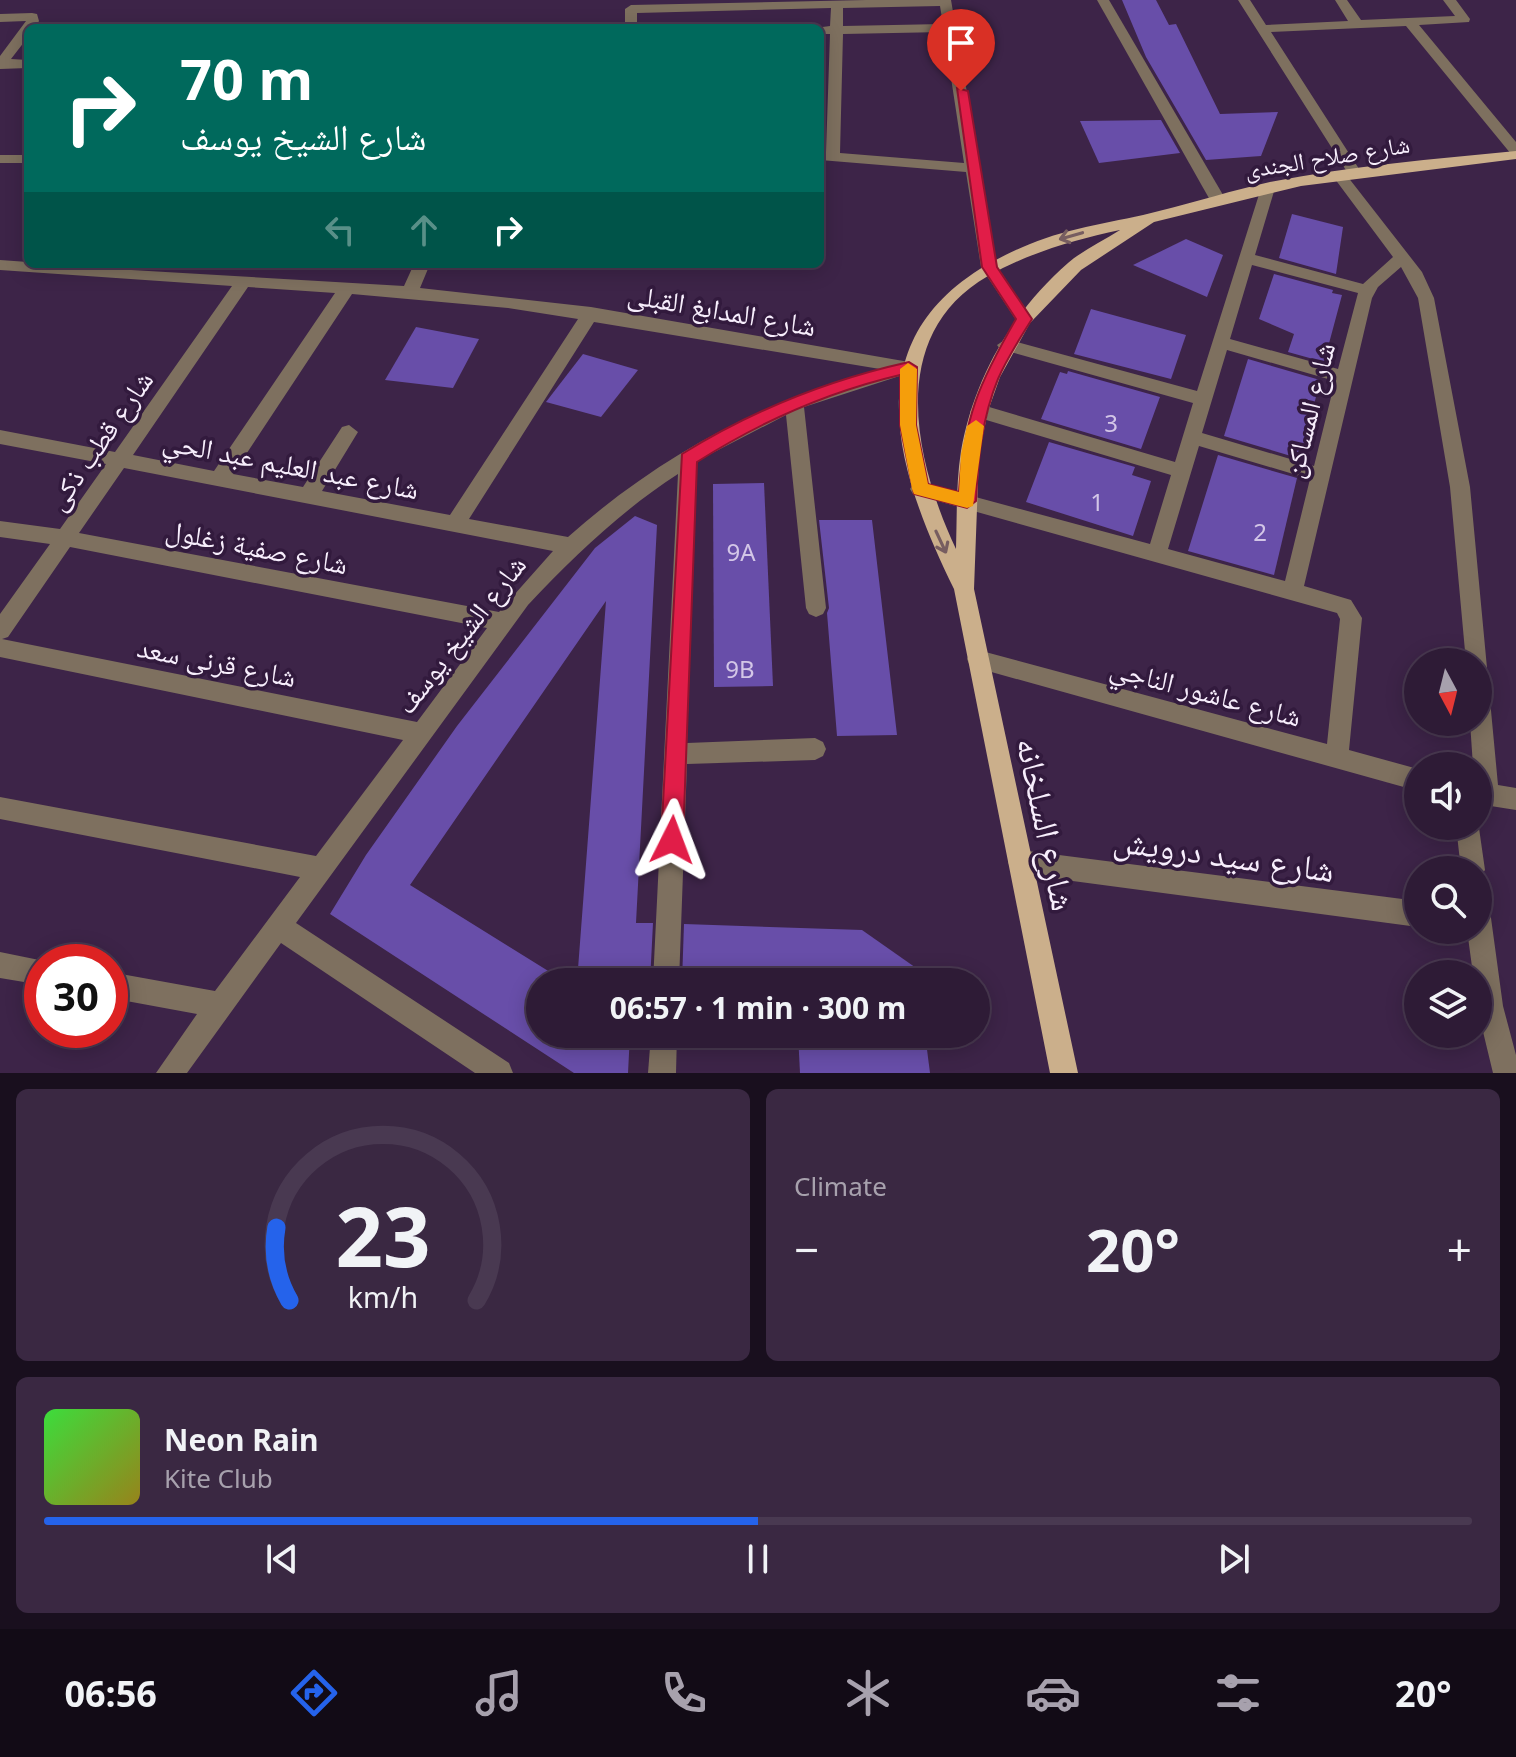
<!DOCTYPE html>
<meta charset="utf-8">
<style>
:root{--surface:#2e1b36;--page:#3a2842;--text:#f1f3f6;--muted:#a7a1ad;--line:#493951;--accent:#2563eb}
body{margin:0;font-family:"Noto Sans","Noto Naskh Arabic",sans-serif;background:var(--page);color:var(--text);height:100vh;display:flex;flex-direction:column;font-size:30px;white-space:nowrap}
*{box-sizing:border-box;margin:0}
p{font-size:26px;color:var(--muted)}
.icon{flex:none;width:44px;height:44px;fill:none;stroke:currentColor;stroke-width:2;stroke-linecap:round;stroke-linejoin:round}
.map{position:relative;height:1073px;overflow:hidden}
.panel{display:flex;flex-direction:column;gap:16px;padding:16px;background:#190f1e;flex:1}
.panel>*{flex:none}
.top-card{position:absolute;left:24px;top:24px;width:800px;height:244px;border-radius:12px;box-shadow:0 4px 20px #0003,0 0 0 2px var(--line);background:#00695c;color:#fff;overflow:hidden}
.needle{width:52px;rotate:173deg}
.buttons{position:absolute;left:1404px;top:648px;display:grid;gap:16px}
.buttons a{display:grid;place-items:center;width:88px;height:88px;border-radius:50%;background:var(--surface);box-shadow:0 4px 20px #0003,0 0 0 2px var(--line);font-size:40px}
.speed{position:absolute;left:24px;top:944px;display:flex;gap:16px;font-size:40px;font-weight:700;text-align:center}
.speed>*{display:grid;place-content:center;width:104px;height:104px;border-radius:50%;background:var(--surface);box-shadow:0 4px 20px #0003,0 0 0 2px var(--line);line-height:1}
.speed .limit{border:12px solid #d22;background:#fff;color:#111}
.pin{position:absolute;display:grid;place-items:center;width:68px;height:68px;color:#fff;margin:-82px -34px;border-radius:50% 50% 50% 0;rotate:-45deg;box-shadow:0 0 8px #0007}
.pin .icon{rotate:45deg}
.me{position:absolute;width:88px;margin:-44px;rotate:3deg;stroke-linejoin:round;filter:drop-shadow(0 0 6px #0008)}
.turn{display:flex;align-items:center;gap:28px;height:168px;padding:0 24px;font-size:36px}
.turn .icon{width:104px;height:104px;stroke-width:2.5}
.turn b{display:block;font-size:56px;line-height:68px}
.lanes{display:flex;align-items:center;height:76px;padding:0 24px;background:#0003;justify-content:center;gap:40px;direction:ltr}
.lanes .off{opacity:.35}
.big{font-size:60px;font-weight:700;line-height:1.1}
.panel .card{flex:1;display:flex;flex-direction:column;justify-content:center;gap:12px;min-width:0;padding:0 28px;border-radius:12px;background:var(--page)}
.panel .dial{align-items:center;gap:0}
.dial svg{height:208px;overflow:visible;fill:none;stroke:var(--line);stroke-width:7;stroke-linecap:round;text-anchor:middle}
.dial text{fill:var(--text);stroke:none}
.song{display:flex;align-items:center;gap:24px}
.cover{width:96px;height:96px;border-radius:12px;background:linear-gradient(135deg,hsl(120 70% 55%),hsl(50 70% 35%))}
.played{height:8px;border-radius:4px;background:linear-gradient(90deg,var(--accent) 50%,var(--line) 50%)}
.keys{display:flex;justify-content:space-around;direction:ltr}
.heat{display:flex;justify-content:space-between;align-items:center;font-size:44px;direction:ltr}
.panel .tiles{flex:1;display:grid;gap:16px;grid-template-columns:1fr 1fr}
.card:last-child{grid-column:span 2}
.trip{position:absolute;left:526px;top:968px;width:464px;height:80px;border-radius:40px;background:var(--surface);box-shadow:0 4px 20px #0003,0 0 0 2px var(--line);font-weight:700;line-height:80px;text-align:center}
.menu{display:flex;height:128px;justify-content:space-around;align-items:center;background:#120b16;color:var(--muted)}
.menu .icon{width:56px;height:56px}
.menu .active{color:var(--accent)}
.menu b{font-size:36px;color:var(--text)}
.map>svg:first-child{display:block}
.building{fill:#684ea9}
.lines{fill:none;stroke-linecap:round;stroke-linejoin:round}
.minor{fill:#7e705f;fill-rule:evenodd}
.major{fill:#cbaf8b;fill-rule:evenodd}
.oneway{stroke:#775d60}
.route{fill:#e11d48;stroke:#92132f;stroke-width:2}
.slow{fill:#f59e0b}
.labels{text-anchor:middle;dominant-baseline:central;stroke-width:7;stroke-linejoin:round;paint-order:stroke}
.far-street-label{font-size:24px;fill:#f7eefc;stroke:#321a3d}
.number-label{font-size:24px;fill:#d3c6e7}
.street-label{font-size:28px;fill:#f7eefc;stroke:#321a3d}
.near-street-label{font-size:34px;fill:#f7eefc;stroke:#321a3d}
</style>
<div class="map">
<svg width="1516" height="1073" viewBox="0 0 1516 1073">
<rect width="100%" height="100%" fill="#3d2448"/>
<g class="building">
<path d="M1122 0H1156L1169 25 1176 24 1220 114 1278 112 1261 156 1206 160 1146 57Z"/>
<path d="M1161 120 1180 153 1099 163 1080 121Z"/>
<path d="M1292 214 1343 227 1336 274 1279 258Z"/>
<path d="M1186 239 1223 255 1207 297 1133 265Z"/>
<path d="M1274 274 1333 290 1332 293 1342 295 1324 362 1288 352 1294 334 1259 319Z"/>
<path d="M1091 309 1186 335 1171 379 1074 354Z"/>
<path d="M416 327 479 339 453 388 385 380Z"/>
<path d="M583 354 638 370 601 417 546 402Z"/>
<path d="M1248 359 1320 380 1301 459 1224 436Z"/>
<path d="M1068 371 1160 397 1141 449 1041 419 1060 372 1067 374Z"/>
<path d="M1049 442 1135 467 1132 475 1151 481 1133 536 1026 502Z"/>
<path d="M1218 455 1297 478 1274 575 1188 551Z"/>
<path d="M764 483 773 686 714 687 713 484Z"/>
<path d="M635 516 657 525 636 923H653L650 982H577L606 601 410 885 566 982H540V1034H630L628 1073H574L330 914 366 855 457 726 595 548Z"/>
<path d="M819 520H872L897 735 837 736 827 613 829 608Z"/>
<path d="M684 924 862 930 919 970 920 982H682Z"/>
<path d="M798 1034H925L930 1073H800Z"/>
</g>
<g class="lines">
<g class="minor">
<path d="M866 0H951L997 267 1032 319 1030 323H1018L981 267 966 172 820 160V152H826L830 34H820V28H815L830 26 831 8 637 13V28H625V9L631 5ZM940 6 943 24 843 26V8ZM944 32 964 163 840 153 843 34Z"/>
<path d="M1097 0H1109L1226 200 1223 203 1218 205 1210 200Z"/>
<path d="M1238 0H1250L1266 25 1348 21 1335 0H1347L1361 20 1455 16 1443 0H1456L1470 19 1469 22 1419 25 1516 142V155L1511 154 1406 26 1271 32 1361 172 1359 175H1349Z"/>
<path d="M32 13 37 14 39 21 35 28H28V37L11 59 28 60V68L0 69V56L26 21 0 22V14Z"/>
<rect x="0" y="155" width="28" height="8"/>
<path d="M1339 171 1344 172 1422 272 1434 298 1470 487 1498 785 1516 788V810L1478 804V766H1473L1470 722H1478V662H1466L1450 487 1418 298 1401 267 1378 287 1372 298 1304 586 1351 600 1362 618 1349 750 1418 769V791L970 666 967 659 970 652 978 650 1327 744 1340 619 1337 613 920 496 913 494 910 489 913 484 920 482 1150 544 1171 475 973 416 970 411 979 404 1175 462 1193 403 1000 349 997 345 1006 339 1197 391 1262 185 1267 183 1275 188 1255 255 1363 284 1393 257 1332 175ZM1252 265 1358 293 1338 369 1230 339ZM1227 350 1335 381 1314 466 1202 433ZM1199 446 1310 479 1285 581 1168 549Z"/>
<path d="M0 260 28 262V264L404 286 414 264H430L420 288 591 307 915 363 918 367 915 371 804 407 826 608 823 614 816 617 809 614 806 608 786 415 697 461 687 743 815 738 823 742 826 749 823 756 815 760 687 764 679 982H653L678 474C621 511 574 556 528 605L296 923 509 1063 513 1073H475L281 943 187 1073H156L197 1014 110 998V972L215 991 300 877 0 819V797L316 856 403 740 0 657V614L50 544 0 537V521L60 529 106 464 0 444V430L115 452 232 286 0 270ZM248 287 335 293 214 471 133 455ZM352 294 508 308 578 319 450 515 322 491 358 432 349 425 342 427 303 487 233 474ZM594 322 880 369C764 400 659 456 568 537L469 519ZM124 468 553 551 499 612 79 533ZM70 547 487 628 417 722 2 639 8 637Z"/>
<path d="M1478 821 1485 870 1478 880V870H1461L1456 826H1478Z"/>
<path d="M1020 850 1418 901V927L1020 874 1011 870 1008 862 1011 854Z"/>
<path d="M1478 905 1487 909 1491 918 1503 1006 1516 1055V1073H1493L1478 1011V974H1473L1467 930H1478Z"/>
<path d="M0 952 49 962H42V985L0 978Z"/>
<path d="M651 1034H677L676 1073H648Z"/>
</g>
<path class="major" d="M1516 151V159L1301 186 1154 222 1081 270 1030 323 1000 377 988 411 979 454 974 589 1078 1073H1050L954 589C884 447 854 315 1030 244 1071 227 1117 222 1159 211 1196 202 1233 190 1270 182 1351 166 1434 159 1516 151ZM1120 230C1103 241 1083 250 1068 263 1012 312 974 378 961 451 956 483 957 517 956 549 915 462 885 335 988 276 1029 253 1073 240 1120 230Z"/>
</g>
<defs><path id="oneway-shaft" d="M-6 0H5M1.5-3L5.5 0L1.5 3" fill="none" stroke-width="1.6" stroke-linecap="round" stroke-linejoin="round" transform="scale(2)"/></defs>
<g class="oneway">
<use href="#oneway-shaft" transform="translate(1071 236) rotate(164)"/>
<use href="#oneway-shaft" transform="translate(941 542) rotate(65)"/>
</g>
<path class="route" d="M957 88 968 91 997 267 1032 319C1020 338 1007 358 998 379 982 418 978 459 976 501L967 508 914 494 900 425V375C828 392 760 422 697 462L683 840 680 847 672 850 664 847 661 840 682 454C753 410 828 380 909 362L917 367 916 425 928 484 959 492C964 417 979 383 1016 319L982 267Z"/>
<path class="slow" d="M908 363 917 369 916 425 928 484 959 492 961 454 967 426 976 420 984 426 973 506 967 508 914 494 912 489 900 425V369Z"/>
<g class="labels">
<g class="far-street-label">
<text transform="translate(1327 156) rotate(-9)">شارع صلاح الجندى</text>
</g>
<g class="number-label">
<text x="1111" y="422">3</text>
<text x="1097" y="501">1</text>
<text x="1260" y="531">2</text>
<text x="741" y="551">9A</text>
<text x="740" y="668">9B</text>
</g>
<g class="street-label">
<text transform="translate(722 309) rotate(10)">شارع المدابغ القبلى</text>
<text transform="translate(1308 410) rotate(-76)">شارع المساكن</text>
<text transform="translate(99 440) rotate(-55)">شارع قطب ذكى</text>
<text transform="translate(291 464) rotate(11)">شارع عبد العليم عبد الحي</text>
<text transform="translate(257 546) rotate(11)">شارع صفية زغلول</text>
<text transform="translate(460 634) rotate(-52)">شارع الشيخ يوسف</text>
<text transform="translate(217 661) rotate(11)">شارع قرنى سعد</text>
<text transform="translate(1206 691) rotate(15)">شارع عاشور الناجي</text>
</g>
<g class="near-street-label">
<text transform="translate(1047 824) rotate(78)">شارع السلخانه</text>
<text transform="translate(1224 854) rotate(8)">شارع سيد درويش</text>
</g>
</g>
</svg>
<div class="buttons">
<a><svg class="needle" viewBox="-14 -14 28 28"><path d="M0-13l5 13h-10z" fill="#e53935"/><path d="M0 13l5-13h-10z" fill="#a7a1ad"/></svg></a>
<a><svg class="icon" aria-label="sound" viewBox="0 0 24 24"><path d="M4 9h4l5-4v14l-5-4H4zM17 9q2 3 0 6"/></svg></a>
<a><svg class="icon" aria-label="search" viewBox="0 0 24 24"><circle cx="10" cy="10" r="6"/><path d="M15 15l6 6"/></svg></a>
<a><svg class="icon" aria-label="layers" viewBox="0 0 24 24"><path d="M12 4l9 5-9 5-9-5zM3 14l9 5 9-5"/></svg></a>
</div>
<div class="speed"><div class="limit">30</div></div>
<div class="pin" style="left:961px;top:91px;background:#d93025"><svg class="icon" aria-label="arrive" viewBox="0 0 24 24"><path d="M6 21V4h12l-3 4 3 4H6"/></svg></div>
<svg class="me" style="left:672px;top:840px" viewBox="-20 -20 40 40"><path d="M0-17L14 15 0 8-14 15z" fill="#e11d48" stroke="#fff" stroke-width="4"/></svg>
<div class="trip">06:57 · 1 min · 300 m</div>
<div class="top-card">
<div class="turn"><svg class="icon" aria-label="right" viewBox="0 0 24 24"><path d="M7 20v-9h11M14 6l5 5-5 5"/></svg><div><b>70 m</b>شارع الشيخ يوسف</div></div>
<div class="lanes"><svg class="icon off" aria-label="left" viewBox="0 0 24 24"><path d="M17 20v-9H6M10 6l-5 5 5 5"/></svg><svg class="icon off" aria-label="ahead" viewBox="0 0 24 24"><path d="M12 20V5M6 11l6-6 6 6"/></svg><svg class="icon" aria-label="right" viewBox="0 0 24 24"><path d="M7 20v-9h11M14 6l5 5-5 5"/></svg></div>
</div>
</div>
<section class="panel">
<div class="tiles">
<div class="card dial"><svg viewBox="0 0 100 80">
<path d="M14 69A42 42 0 1 1 86 69"/>
<path d="M14 69A42 42 0 0 1 9 41" stroke="#2563eb"/>
<text x="50" y="56" font-size="32" font-weight="700">23</text>
<text x="50" y="72" font-size="11">km/h</text>
</svg></div>
<div class="card"><p>Climate</p>
<div class="heat"><a>−</a><b class="big">20°</b><a>+</a></div>
</div>
<div class="card">
<div class="song"><i class="cover"></i><div><b>Neon Rain</b><p>Kite Club</p></div></div>
<div class="played"></div>
<div class="keys"><svg class="icon" aria-label="previous" viewBox="0 0 24 24"><path d="M18 5L8 12l10 7zM5 5v14"/></svg><svg class="icon" aria-label="pause" viewBox="0 0 24 24"><path d="M8 5v14M16 5v14"/></svg><svg class="icon" aria-label="next" viewBox="0 0 24 24"><path d="M6 5l10 7-10 7zM19 5v14"/></svg></div>
</div>
</div>
</section>
<nav class="menu">
<b>06:56</b>
<svg class="icon active" aria-label="directions" viewBox="0 0 24 24"><path d="M12 3l9 9-9 9-9-9zM9 14v-3h6M13 9l2 2-2 2"/></svg>
<svg class="icon" aria-label="music" viewBox="0 0 24 24"><path d="M9 18V5l10-2v13"/><circle cx="6" cy="18" r="3"/><circle cx="16" cy="16" r="3"/></svg>
<svg class="icon" aria-label="phone" viewBox="0 0 24 24"><path d="M5 4h4l2 5-3 2q2 4 5 5l2-3 5 2v4C11 20 4 13 5 4z"/></svg>
<svg class="icon" aria-label="climate" viewBox="0 0 24 24"><path d="M12 3v18M4 7l16 10M4 17L20 7"/></svg>
<svg class="icon" aria-label="car" viewBox="0 0 24 24"><path d="M5 17H2v-5l4-1 3-4h7l3 4 3 1v5h-3M9 17h6M6 11h13"/><circle cx="7" cy="17" r="2"/><circle cx="17" cy="17" r="2"/></svg>
<svg class="icon" aria-label="filters" viewBox="0 0 24 24"><path d="M4 7h16M4 17h16"/><circle cx="9" cy="7" r="2"/><circle cx="15" cy="17" r="2"/></svg>
<b>20°</b>
</nav>
